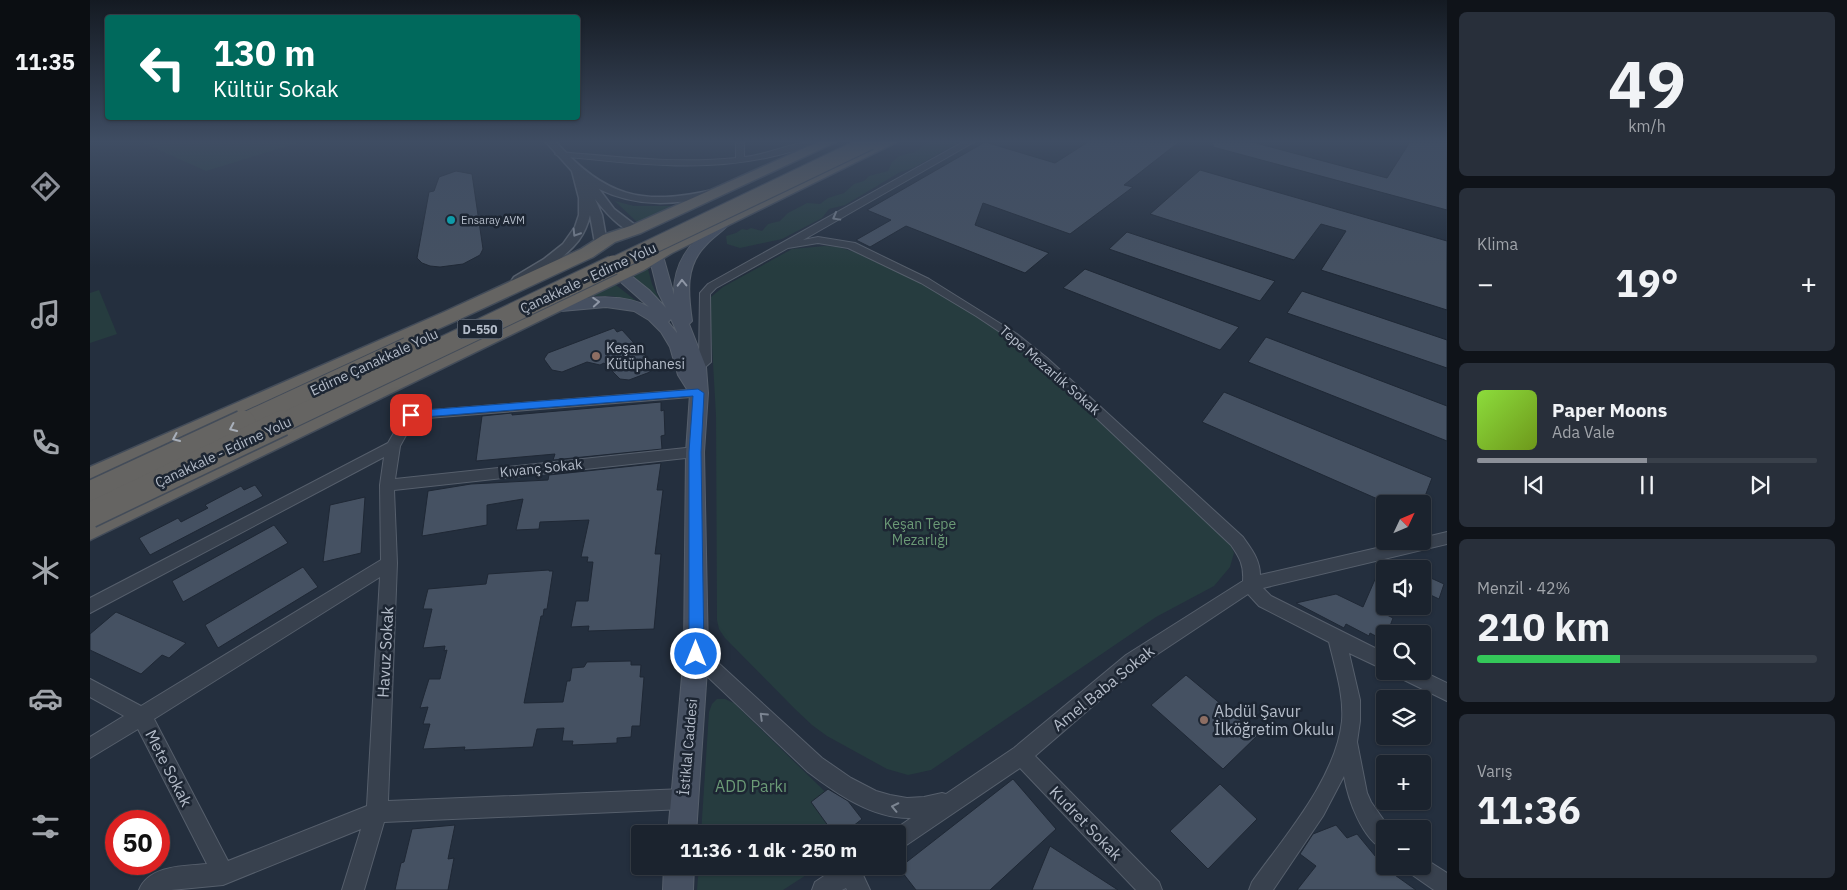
<!DOCTYPE html>
<html lang="tr">
<meta charset="utf-8">
<style>
:root{--surface:#1b232e;--page:#282f3a;--text:#f1f3f6;--muted:#a0a4aa;--line:#39404a;--accent:#8c9099}
body{margin:0;font-family:"IBM Plex Sans",sans-serif;background:var(--page);color:var(--text);height:100vh;display:flex;flex-direction:column;font-size:19px;white-space:nowrap}
*{box-sizing:border-box;margin:0}
p{font-size:16px;color:var(--muted)}
.icon{flex:none;width:28px;height:28px;fill:none;stroke:currentColor;stroke-width:2;stroke-linecap:round;stroke-linejoin:round}
.map{position:relative;flex:1;overflow:hidden}
.panel{display:flex;flex-direction:column;gap:12px;padding:12px;background:#0f1319;width:400px}
.panel>*{flex:none}
.top-card{position:absolute;left:15px;top:15px;width:475px;height:105px;border-radius:5px;box-shadow:0 1px 4px #0004,0 0 0 1px var(--line);background:#00695c;color:#fff;overflow:hidden}
.needle{width:32px;rotate:46deg}
.fabs{position:absolute;left:1286px;top:495px;display:grid;gap:10px}
.fabs a{display:grid;place-items:center;width:55px;height:55px;border-radius:5px;background:var(--surface);box-shadow:0 1px 4px #0004,0 0 0 1px var(--line);font-size:25px}
.speed{position:absolute;left:15px;top:810px;display:flex;gap:10px;font-size:25px;font-weight:700;text-align:center}
.speed>*{display:grid;place-content:center;width:65px;height:65px;border-radius:50%;background:var(--surface);box-shadow:0 1px 4px #0004,0 0 0 1px var(--line);line-height:1}
.speed .limit{border:8px solid #d22;background:#fff;color:#111}
.pin{position:absolute;display:grid;place-items:center;width:42px;height:42px;color:#fff;margin:-21px;border-radius:10px;box-shadow:0 2px 8px #0006}
.me{position:absolute;width:55px;margin:-28px;rotate:0deg;stroke-linejoin:round;filter:drop-shadow(0 0 4px #0008)}
.turn{display:flex;align-items:center;gap:18px;height:105px;padding:0 25px;font-size:22px}
.turn .icon{width:65px;height:65px;stroke-width:2.5}
.turn b{display:block;font-size:35px;line-height:42px}
.big{font-size:38px;font-weight:700;line-height:1.1}
.panel .tile{flex:1;display:flex;flex-direction:column;justify-content:center;gap:8px;min-width:0;padding:0 18px;border-radius:8px;background:var(--page)}
.panel .dial{align-items:center;gap:0}
.dial b{font-size:65px;line-height:1}
.song{display:flex;align-items:center;gap:15px}
.cover{width:60px;height:60px;border-radius:8px;background:linear-gradient(135deg,hsl(90 70% 55%),hsl(80 70% 35%))}
.played{height:5px;border-radius:2px;background:linear-gradient(90deg,var(--accent) 50%,var(--line) 50%)}
.keys{display:flex;justify-content:space-around;direction:ltr}
.heat{display:flex;justify-content:space-between;align-items:center;font-size:28px;direction:ltr}
.charge{height:8px;border-radius:4px;background:linear-gradient(90deg,#34c759 42%,var(--line) 0)}
.trip{position:absolute;left:541px;top:825px;width:275px;height:50px;border-radius:5px;background:var(--surface);box-shadow:0 1px 4px #0004,0 0 0 1px var(--line);font-weight:700;line-height:50px;text-align:center}
main{display:flex;flex:1;min-height:0}
.menu{display:flex;flex-direction:column;width:90px;justify-content:space-around;align-items:center;background:#0b0e12;color:var(--muted)}
.menu .icon{width:35px;height:35px}
.menu .active{color:var(--accent)}
.menu b{font-size:22px;color:var(--text)}
.map>svg:first-child{display:block}
.green{fill:#263c3f}
.building{fill:#455162;stroke:#1f2835}
.lines{fill:none;stroke-linecap:round;stroke-linejoin:round}
.minor-casing{stroke:#565f6c;stroke-width:2}
.tertiary-casing{stroke:#565f6c;stroke-width:3}
.secondary-casing{stroke:#565f6c;stroke-width:2}
.trunk-casing{stroke:#434c59;stroke-width:3}
.minor{fill:#38414e;fill-rule:evenodd}
.tertiary{fill:#38414e;fill-rule:evenodd}
.secondary{fill:#465061;fill-rule:evenodd}
.trunk{fill:#656462;fill-rule:evenodd}
.trunk-bridge-far2-casing{stroke:#434c59;stroke-width:17;stroke-linecap:butt}
.trunk-bridge-far1-casing{stroke:#434c59;stroke-width:21;stroke-linecap:butt}
.trunk-bridge-casing{stroke:#434c59;stroke-width:28;stroke-linecap:butt}
.trunk-bridge-far2{stroke:#656462;stroke-width:15}
.trunk-bridge-far1{stroke:#656462;stroke-width:19}
.trunk-bridge{stroke:#656462;stroke-width:25}
.oneway{stroke:#7c8592}
.oneway2{stroke:#8e96a5}
.oneway3{stroke:#a8afba}
.route{fill:#1a73e8;stroke:#114b97}
.culture-dot{fill:#0f9aa8;stroke:#1d2633;stroke-width:2}
.education-dot{fill:#8d6e63;stroke:#1d2633;stroke-width:2}
.labels{text-anchor:middle;dominant-baseline:central;stroke-width:5;stroke-linejoin:round;paint-order:stroke}
.far-poi-label{font-size:11px;fill:#b4bcc9;stroke:#1d2633;text-anchor:start}
.shield{fill:#1d2633;stroke:#878f9c;stroke-width:1}
.shield-label{font-size:12px;font-weight:bold;fill:#b4bcc9}
.street-label{font-size:14px;fill:#b4bcc9;stroke:#1d2633}
.poi-label{font-size:14px;fill:#b4bcc9;stroke:#1d2633;text-anchor:start}
.park-label{font-size:14px;fill:#6b9a76;stroke:#1d2633}
.near-street-label{font-size:16px;fill:#b4bcc9;stroke:#1d2633}
.near-poi-label{font-size:16px;fill:#b4bcc9;stroke:#1d2633;text-anchor:start}
.near-park-label{font-size:16px;fill:#6b9a76;stroke:#1d2633}
</style>
<main>
<nav class="menu">
<b>11:35</b>
<svg class="icon active" aria-label="directions" viewBox="0 0 24 24"><path d="M12 3l9 9-9 9-9-9zM9 14v-3h6M13 9l2 2-2 2"/></svg>
<svg class="icon" aria-label="music" viewBox="0 0 24 24"><path d="M9 18V5l10-2v13"/><circle cx="6" cy="18" r="3"/><circle cx="16" cy="16" r="3"/></svg>
<svg class="icon" aria-label="phone" viewBox="0 0 24 24"><path d="M5 4h4l2 5-3 2q2 4 5 5l2-3 5 2v4C11 20 4 13 5 4z"/></svg>
<svg class="icon" aria-label="climate" viewBox="0 0 24 24"><path d="M12 3v18M4 7l16 10M4 17L20 7"/></svg>
<svg class="icon" aria-label="car" viewBox="0 0 24 24"><path d="M5 17H2v-5l4-1 3-4h7l3 4 3 1v5h-3M9 17h6M6 11h13"/><circle cx="7" cy="17" r="2"/><circle cx="17" cy="17" r="2"/></svg>
<svg class="icon" aria-label="filters" viewBox="0 0 24 24"><path d="M4 7h16M4 17h16"/><circle cx="9" cy="7" r="2"/><circle cx="15" cy="17" r="2"/></svg>
</nav>
<div class="map">
<svg width="1357" height="890" viewBox="0 0 1357 890">
<rect width="100%" height="100%" fill="#242f3e"/>
<g class="green">
<path d="M51 142H211L116 171Z"/>
<path d="M839 142H869L823 168 810 172 755 205 739 209 732 218 692 239 650 248 637 244 636 236 646 233 652 229 657 230 661 228 672 231 678 224 690 221 698 213 717 203 730 204 738 198 754 193 764 184 774 181 779 176 798 171 802 162 809 156 825 152Z"/>
<path d="M525 201 544 206H587L548 223Z"/>
<path d="M735 246 748 247 765 252 838 286 886 316 929 346 1139 541 1144 553 1140 567 1124 586 1066 617 841 770 818 775 797 769 737 736 722 725 705 709 635 638 629 629 627 620 626 416 620 309 621 297 633 287 702 249Z"/>
<path d="M557 265 562 284 570 301 540 273Z"/>
<path d="M522 282 549 303 522 296H492Z"/>
<path d="M9 290 27 334 0 343V293Z"/>
<path d="M627 699H635L644 703 762 818 768 824 770 834H611L619 712 622 704Z"/>
<path d="M609 866H730L693 890H607Z"/>
</g>
<g class="building">
<path d="M895 142 965 163 998 142H1089L1034 185 1043 187 980 234 893 203 885 225 959 253 935 273 816 226 780 247 766 240 801 220 777 210Z"/>
<path d="M1123 142H1162L1297 178 1320 142H1357V210L1123 147Z"/>
<path d="M1110 170 1357 241V310L1231 270 1256 231 1231 224 1204 260 1060 214Z"/>
<path d="M366 171 382 174 393 249 390 255 373 264 350 267 340 266 332 263 327 258 339 192 344 191 349 177Z"/>
<path d="M1037 232 1185 281 1170 301 1019 249Z"/>
<path d="M995 269 1149 327 1130 350 973 288Z"/>
<path d="M1212 291 1357 340V368L1197 313Z"/>
<path d="M524 328 527 332 532 330 563 364 560 372 539 380 530 379 514 363 510 365 497 362 472 372 462 370 454 359 458 353Z"/>
<path d="M1176 337 1357 406V441L1158 362Z"/>
<path d="M1134 392 1342 478 1332 504H1299L1112 422Z"/>
<path d="M571 402V411L574 410 575 435 571 436 572 449 463 460 465 454 386 461 392 416 422 413V415Z"/>
<path d="M571 463 567 490H573L565 554H571L564 629 498 631 499 626 481 627 486 601H498L503 562H497L498 557H491L499 520 450 522 449 529 426 530 433 499 397 505V525L332 536 338 491 381 484 458 480 459 475Z"/>
<path d="M165 485 173 496 60 555 49 538 88 518 91 522 118 508 115 505 151 486 154 490Z"/>
<path d="M275 497 271 553 233 562 240 505Z"/>
<path d="M184 525 198 543 93 602 82 581Z"/>
<path d="M1293 561H1295V614L1303 618 1297 634H1295V641L1280 633 1279 636 1256 624 1254 628 1206 603 1246 594 1273 607Z"/>
<path d="M213 567 228 587 128 648 115 625Z"/>
<path d="M459 570V571H463L457 609H454L453 616H451L434 703 473 702 477 681H480L482 668 494 667 497 662 541 661V665H551L550 677H554L550 726H542L541 737 527 738V743L482 745 483 741H472L474 728 447 729 443 747 374 750 375 747 333 749 340 724H333L338 707 330 708 339 679H350L357 650 354 651 355 646 333 648 342 609H333L338 589 396 584 398 574Z"/>
<path d="M1332 574 1354 584 1349 599 1332 591Z"/>
<path d="M26 612 96 643 79 658 72 655 51 674 0 650V634Z"/>
<path d="M1096 675 1168 735 1133 769 1061 705Z"/>
<path d="M923 779 966 829 900 890H826L809 868Z"/>
<path d="M1130 784 1167 819 1118 869 1080 831Z"/>
<path d="M738 789 758 801 772 819 753 834H744L721 802Z"/>
<path d="M365 825 358 859 364 858 358 890H305L311 863 314 862 322 829Z"/>
<path d="M1246 825 1257 838 1267 834 1295 868 1326 890H1207L1226 866 1210 854 1223 834Z"/>
<path d="M960 846 1028 890H942Z"/>
</g>
<g class="lines">
<g class="minor-casing">
<g id="minor">
<path d="M646 142H654V157C678 155 700 142 724 142 712 150 694 154 680 157 611 173 539 163 469 156L465 154 469 152C528 157 587 164 646 158Z"/>
<path d="M873 142H884L713 240 728 237 765 243 839 279 927 334 957 358 1153 537C1161 549 1170 559 1170 575L1317 541H1332V538L1357 532V544L1173 588 1181 596 1295 653V670L1259 653 1270 700V721L1267 742 1277 793 1281 802 1300 829H1295V850C1272 840 1258 799 1254 776L1233 816 1183 890H1159L1162 882C1195 836 1246 778 1252 721 1254 694 1245 668 1239 642L1169 606 1158 594 1048 667 945 756 1069 882 1072 890H1046L930 768 815 846 808 849V834H800L801 832 821 818C783 819 747 794 718 772L600 660 597 654 600 648 606 646 612 648 732 758 761 778 786 791 800 795 817 798 834 797 852 793 856 794 924 748 1036 655 1153 581C1154 565 1150 558 1141 545L949 364 919 338 886 316 831 283 758 248 728 243 698 248 626 288 620 294 621 362 612 370H604L602 367 609 361 610 293 618 284Z"/>
<path d="M609 389 614 390 615 393 614 396 325 419 310 446 305 479 605 447 610 449 612 452 610 455 605 457 304 490 307 563 298 801 594 789 601 792 604 799 601 806 594 809 294 822 274 890H252L271 829 133 885 81 890H49C59 865 94 866 117 864L48 729 0 758V737L34 716 0 697V679L51 706 291 560 290 485 294 457 0 613V598L298 443 316 412ZM290 577 277 806 138 861 64 719Z"/>
<path d="M1305 671H1332L1357 683V701L1308 677Z"/>
<path d="M1332 857 1357 873V890H1344L1321 874 1318 866H1332Z"/>
<path d="M749 866H779L773 875 780 890H757L756 888 752 890H722L725 882Z"/>
</g>
</g>
<g class="tertiary-casing">
<path id="tertiary" d="M456 142H466C515 197 552 206 623 190L628 193 627 195C586 205 548 208 509 189L524 209 549 228 551 230 549 232C535 236 513 209 505 199L512 215 517 243 515 245 511 247 505 243 500 215C498 224 494 233 489 240 479 253 440 287 424 283L422 280 424 277 454 259 473 244 485 227 489 215V198L482 171Z"/>
</g>
<g class="secondary-casing">
<g id="secondary">
<path d="M635 217 642 221C635 230 624 236 616 245 595 266 598 293 602 321L599 324 616 367 618 393 614 452 618 654 606 834H578L594 654 596 452 600 394 588 375 580 347 571 332 559 320 544 311 516 307 460 312 455 310 452 307 455 304 460 302C491 299 530 291 559 307L524 276 522 273 524 270H534L559 290 576 308 568 292 559 256 566 252 573 256 584 295C583 266 597 245 619 228 624 223 628 219 635 217ZM581 319 587 332V333L578 322Z"/>
<path d="M574 866H604L603 890H573Z"/>
</g>
</g>
<g class="trunk-casing">
<g id="trunk">
<path d="M728 142H746L551 233 525 242 503 257 368 320 0 486V467L354 312 491 249 513 235 540 226Z"/>
<path d="M790 142H807L582 253 554 270 0 540V519L542 262 570 247Z"/>
</g>
</g>
<use href="#minor" class="minor"/>
<use href="#tertiary" class="tertiary"/>
<use href="#secondary" class="secondary"/>
<use href="#trunk" class="trunk"/>
<g class="trunk-bridge-far2-casing">
<path id="trunk-bridge-far2" d="M521 266 780 142"/>
</g>
<g class="trunk-bridge-far1-casing">
<g id="trunk-bridge-far1">
<path d="M151 424 318 347"/>
<path d="M190 424 523 265"/>
</g>
</g>
<g class="trunk-bridge-casing">
<g id="trunk-bridge">
<path d="M0 494 153 423"/>
<path d="M0 515 192 423"/>
</g>
</g>
<use href="#trunk-bridge-far2" class="trunk-bridge-far2"/>
<use href="#trunk-bridge-far1" class="trunk-bridge-far1"/>
<use href="#trunk-bridge" class="trunk-bridge"/>
</g>
<defs><path id="oneway-chevron" d="M-2-3.5L2.5 0L-2 3.5" fill="none" stroke-width="1.6" stroke-linecap="round" stroke-linejoin="round" transform="scale(1.25)"/></defs>
<g class="oneway">
<use href="#oneway-chevron" transform="translate(746 217) rotate(151)"/>
<use href="#oneway-chevron" transform="translate(486 233) rotate(122)"/>
<use href="#oneway-chevron" transform="translate(673 716) rotate(-136)"/>
<use href="#oneway-chevron" transform="translate(805 807) rotate(-168)"/>
</g>
<g class="oneway2">
<use href="#oneway-chevron" transform="translate(592 283) rotate(-91)"/>
<use href="#oneway-chevron" transform="translate(506 302) rotate(-4)"/>
</g>
<g class="oneway3">
<use href="#oneway-chevron" transform="translate(143 428) rotate(155)"/>
<use href="#oneway-chevron" transform="translate(86 438) rotate(156)"/>
</g>
<linearGradient id="sky" x2="0" y2="1"><stop stop-color="#141a22"/><stop offset="0.53" stop-color="#3f4d63"/><stop offset="1" stop-color="#3f4d63" stop-opacity="0"/></linearGradient>
<rect width="1357" height="267" fill="url(#sky)"/>
<path class="route" d="M608 389 614 393 611 452 614 654 611 658 606 660 601 658 599 654V452L603 396 321 418 316 415 321 411Z"/>
<circle class="culture-dot" cx="361" cy="220" r="5"/>
<g class="education-dot">
<circle cx="506" cy="356" r="5"/>
<circle cx="1114" cy="720" r="5"/>
</g>
<g class="labels">
<g class="far-poi-label">
<text x="371" y="220">Ensaray AVM</text>
</g>
<rect class="shield" x="367.5" y="319.5" width="45" height="19" rx="4"/>
<g class="shield-label">
<text x="390" y="329">D-550</text>
</g>
<g class="street-label">
<text transform="translate(498 278) rotate(-25)">Çanakkale - Edirne Yolu</text>
<text transform="translate(284 362) rotate(-25)">Edirne Çanakkale Yolu</text>
<text transform="translate(960 370) rotate(41)">Tepe Mezarlık Sokak</text>
<text transform="translate(133 452) rotate(-25)">Çanakkale - Edirne Yolu</text>
<text transform="translate(451 468) rotate(-6)">Kıvanç Sokak</text>
<text transform="translate(598 747) rotate(-85)">İstiklal Caddesi</text>
</g>
<g class="poi-label">
<text x="516" y="348">Keşan<tspan x="516" dy="16">Kütüphanesi</tspan></text>
</g>
<g class="park-label">
<text x="830" y="524">Keşan Tepe<tspan x="830" dy="16">Mezarlığı</tspan></text>
</g>
<g class="near-street-label">
<text transform="translate(295 652) rotate(-87)">Havuz Sokak</text>
<text transform="translate(1013 688) rotate(-39)">Amel Baba Sokak</text>
<text transform="translate(79 768) rotate(63)">Mete Sokak</text>
<text transform="translate(996 823) rotate(46)">Kudret Sokak</text>
</g>
<g class="near-poi-label">
<text x="1124" y="711">Abdül Şavur<tspan x="1124" dy="18">İlköğretim Okulu</tspan></text>
</g>
<g class="near-park-label">
<text x="661" y="786">ADD Parkı</text>
</g>
</g>
</svg>
<div class="fabs">
<a><svg class="needle" viewBox="-14 -14 28 28"><path d="M0-13l5 13h-10z" fill="#e53935"/><path d="M0 13l5-13h-10z" fill="#a0a4aa"/></svg></a>
<a><svg class="icon" aria-label="sound" viewBox="0 0 24 24"><path d="M4 9h4l5-4v14l-5-4H4zM17 9q2 3 0 6"/></svg></a>
<a><svg class="icon" aria-label="search" viewBox="0 0 24 24"><circle cx="10" cy="10" r="6"/><path d="M15 15l6 6"/></svg></a>
<a><svg class="icon" aria-label="layers" viewBox="0 0 24 24"><path d="M12 4l9 5-9 5-9-5zM3 14l9 5 9-5"/></svg></a>
<a>+</a>
<a>−</a>
</div>
<div class="speed"><div class="limit">50</div></div>
<div class="pin" style="left:321px;top:415px;background:#d93025"><svg class="icon" aria-label="arrive" viewBox="0 0 24 24"><path d="M6 21V4h12l-3 4 3 4H6"/></svg></div>
<svg class="me" style="left:606px;top:654px" viewBox="-20 -20 40 40"><circle r="17" fill="#1a73e8" stroke="#fff" stroke-width="3"/><path d="M0-11L8 9 0 5-8 9z" fill="#fff"/></svg>
<div class="trip">11:36 · 1 dk · 250 m</div>
<div class="top-card">
<div class="turn"><svg class="icon" aria-label="left" viewBox="0 0 24 24"><path d="M17 20v-9H6M10 6l-5 5 5 5"/></svg><div><b>130 m</b>Kültür Sokak</div></div>
</div>
</div>
<section class="panel">
<div class="tile dial"><b>49</b><p>km/h</p></div>
<div class="tile"><p>Klima</p>
<div class="heat"><a>−</a><b class="big">19°</b><a>+</a></div>
</div>
<div class="tile">
<div class="song"><i class="cover"></i><div><b>Paper Moons</b><p>Ada Vale</p></div></div>
<div class="played"></div>
<div class="keys"><svg class="icon" aria-label="previous" viewBox="0 0 24 24"><path d="M18 5L8 12l10 7zM5 5v14"/></svg><svg class="icon" aria-label="pause" viewBox="0 0 24 24"><path d="M8 5v14M16 5v14"/></svg><svg class="icon" aria-label="next" viewBox="0 0 24 24"><path d="M6 5l10 7-10 7zM19 5v14"/></svg></div>
</div>
<div class="tile"><p>Menzil · 42%</p><b class="big">210 km</b><div class="charge"></div></div>
<div class="tile"><p>Varış</p><b class="big">11:36</b></div>
</section>
</main>
